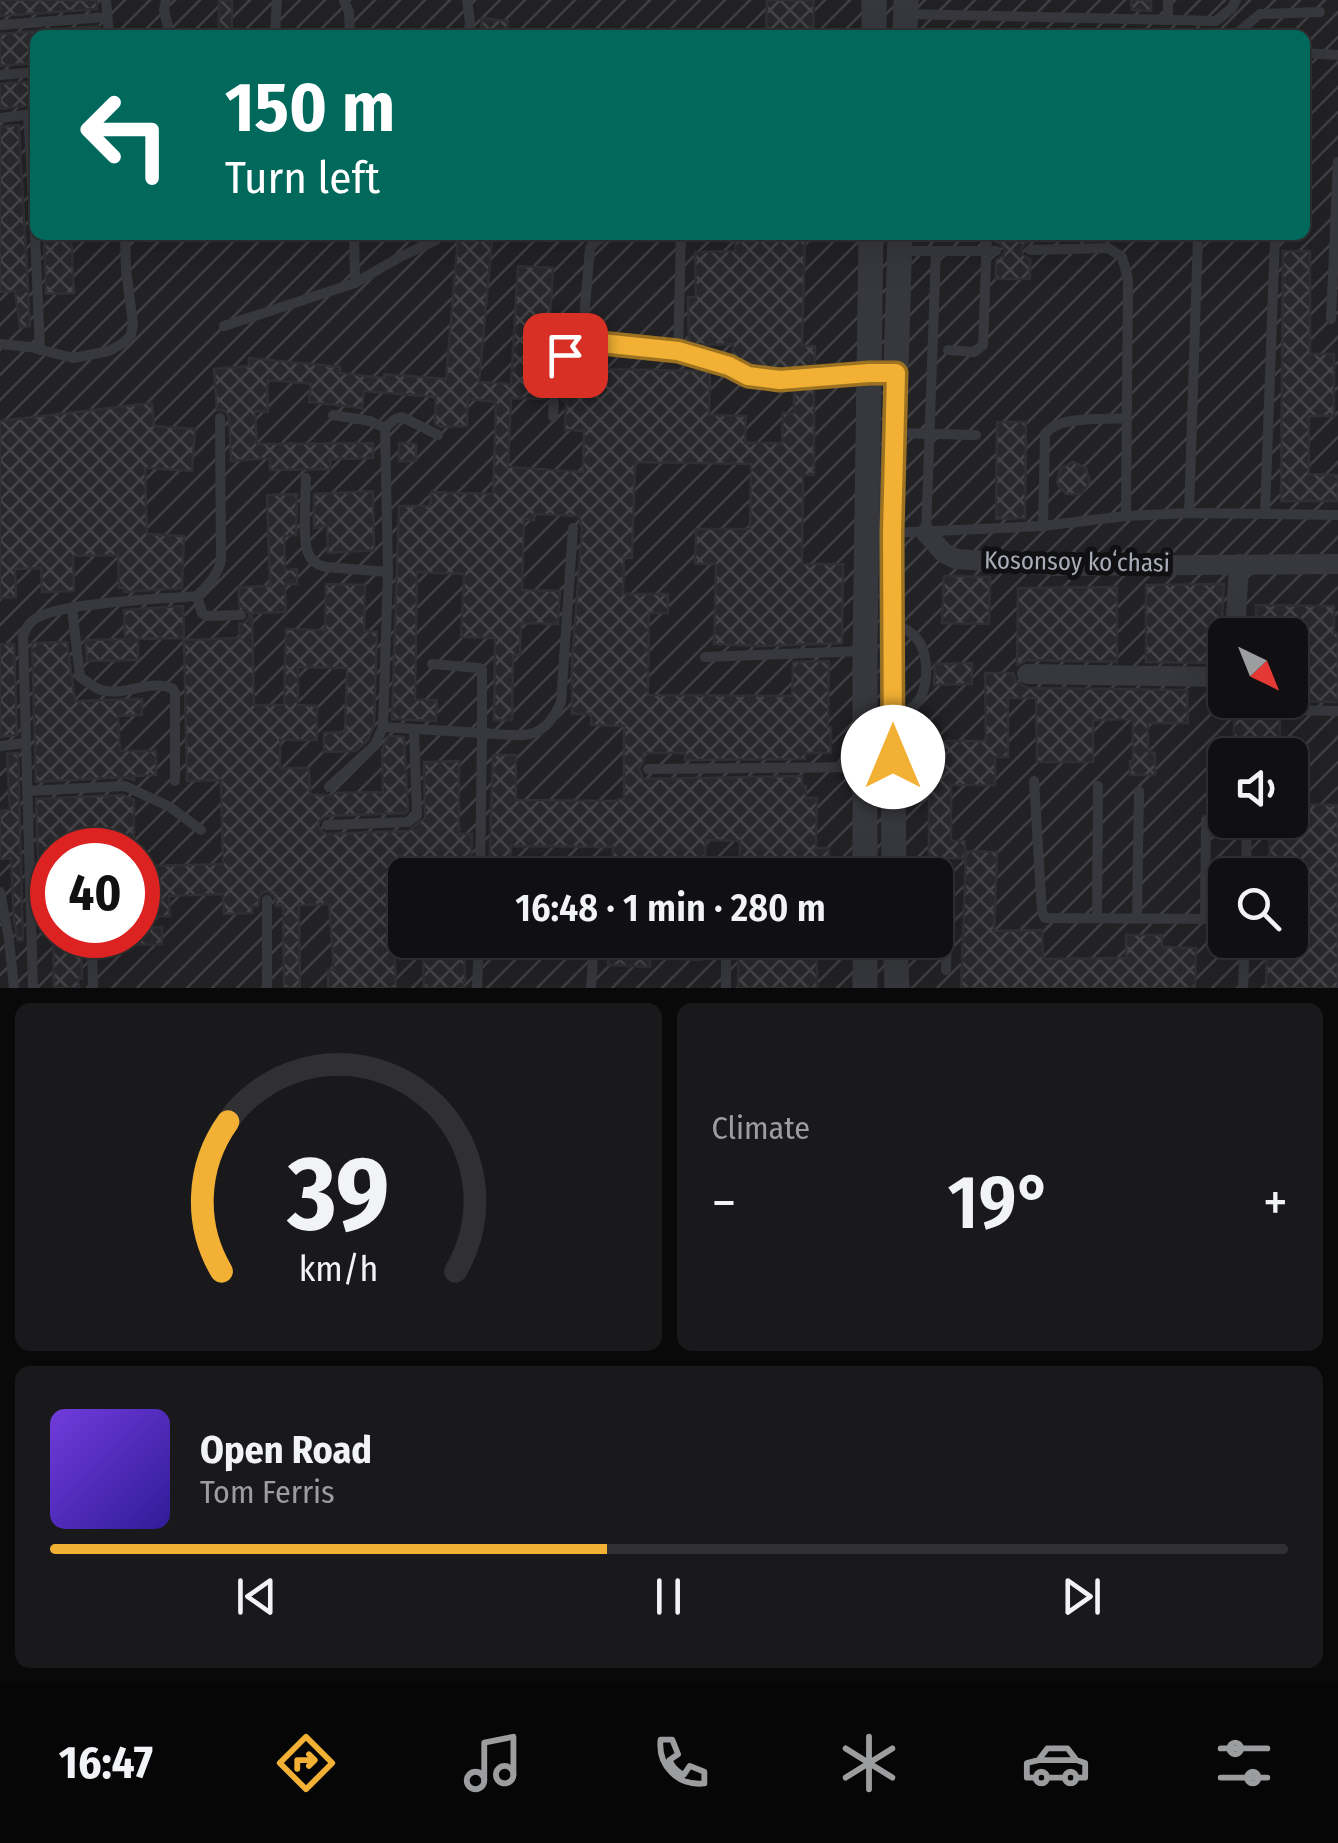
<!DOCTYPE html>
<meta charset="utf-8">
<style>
:root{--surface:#101012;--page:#19191b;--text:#f1f3f6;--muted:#9c9d9f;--line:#303032;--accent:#f2b134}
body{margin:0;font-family:"Fira Sans Condensed",sans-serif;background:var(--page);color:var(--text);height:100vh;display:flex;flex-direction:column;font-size:38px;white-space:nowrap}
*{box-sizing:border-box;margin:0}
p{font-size:32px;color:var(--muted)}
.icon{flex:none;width:55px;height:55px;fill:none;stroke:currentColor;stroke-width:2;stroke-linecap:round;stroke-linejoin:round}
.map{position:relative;height:988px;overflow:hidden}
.details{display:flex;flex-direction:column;gap:15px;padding:15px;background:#09090a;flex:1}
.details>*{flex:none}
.top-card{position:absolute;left:30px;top:30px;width:1280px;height:210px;border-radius:15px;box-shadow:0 10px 40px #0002,0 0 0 2px var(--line);background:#00695c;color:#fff;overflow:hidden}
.needle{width:65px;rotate:137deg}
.fabs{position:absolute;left:1208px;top:618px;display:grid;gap:20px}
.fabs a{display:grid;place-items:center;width:100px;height:100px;border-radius:15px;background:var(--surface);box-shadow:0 10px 40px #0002,0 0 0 2px var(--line);font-size:50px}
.speed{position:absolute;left:30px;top:828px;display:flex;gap:20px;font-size:50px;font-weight:700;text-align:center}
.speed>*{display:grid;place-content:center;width:130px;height:130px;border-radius:50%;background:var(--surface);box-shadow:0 10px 40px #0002,0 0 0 2px var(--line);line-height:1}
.speed .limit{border:15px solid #d22;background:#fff;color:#111}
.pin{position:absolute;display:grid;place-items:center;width:85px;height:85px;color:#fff;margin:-42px;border-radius:20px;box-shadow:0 5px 15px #0006}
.me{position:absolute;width:110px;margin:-55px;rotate:0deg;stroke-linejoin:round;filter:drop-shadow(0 0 8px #0008)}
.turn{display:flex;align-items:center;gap:35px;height:210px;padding:0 30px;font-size:45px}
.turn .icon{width:130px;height:130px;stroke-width:2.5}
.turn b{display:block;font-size:70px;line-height:85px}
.big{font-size:75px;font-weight:600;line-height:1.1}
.details .widget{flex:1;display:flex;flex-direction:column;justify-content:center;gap:15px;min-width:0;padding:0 35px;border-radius:15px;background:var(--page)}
.details .dial{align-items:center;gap:0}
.dial svg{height:260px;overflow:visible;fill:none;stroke:var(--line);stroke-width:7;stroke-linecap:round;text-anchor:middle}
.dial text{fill:var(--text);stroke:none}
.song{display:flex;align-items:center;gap:30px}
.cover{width:120px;height:120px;border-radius:15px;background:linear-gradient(135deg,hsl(260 70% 55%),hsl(250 70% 35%))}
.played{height:10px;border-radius:5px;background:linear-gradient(90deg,var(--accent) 45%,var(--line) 45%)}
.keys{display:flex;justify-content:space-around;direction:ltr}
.heat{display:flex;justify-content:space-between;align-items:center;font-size:55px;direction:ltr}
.details .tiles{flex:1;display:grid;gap:15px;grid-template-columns:1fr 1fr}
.widget:last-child{grid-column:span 2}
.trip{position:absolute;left:388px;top:858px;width:565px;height:100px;border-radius:15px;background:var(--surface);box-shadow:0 10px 40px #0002,0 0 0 2px var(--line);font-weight:600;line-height:100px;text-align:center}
.menu{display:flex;height:160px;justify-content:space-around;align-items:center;background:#060607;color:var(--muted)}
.menu .icon{width:70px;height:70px}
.menu .selected{color:var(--accent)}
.menu b{font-size:45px;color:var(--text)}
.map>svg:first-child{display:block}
.industrial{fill:url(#industrial-furrows);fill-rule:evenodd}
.building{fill:url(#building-cross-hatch);stroke:#303034;stroke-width:2.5}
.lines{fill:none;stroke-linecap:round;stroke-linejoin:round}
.service{stroke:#37383d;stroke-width:10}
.minor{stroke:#37383d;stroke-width:20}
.tertiary{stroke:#37383d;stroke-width:25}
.route-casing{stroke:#9d7322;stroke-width:25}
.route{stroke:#f2b134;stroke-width:18}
.labels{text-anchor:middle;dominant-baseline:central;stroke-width:10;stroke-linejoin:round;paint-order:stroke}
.street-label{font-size:25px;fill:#a8adb8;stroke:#111113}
</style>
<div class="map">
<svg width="1338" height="988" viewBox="0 0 1338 988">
<defs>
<pattern id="industrial-furrows" width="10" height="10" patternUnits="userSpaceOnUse" patternTransform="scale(2.5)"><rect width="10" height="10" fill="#222225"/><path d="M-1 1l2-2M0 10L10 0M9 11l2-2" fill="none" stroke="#3f3f43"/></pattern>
<pattern id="building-cross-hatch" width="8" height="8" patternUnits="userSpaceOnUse" patternTransform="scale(2.5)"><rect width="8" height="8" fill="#29292c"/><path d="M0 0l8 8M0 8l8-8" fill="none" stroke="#454548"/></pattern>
</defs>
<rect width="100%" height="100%" fill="#161618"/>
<path class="industrial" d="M0 0H1338V988H0ZM35 35H1305V235H35ZM1225 635H1290V700H1225ZM1225 755H1290V820H1225ZM52 850H138V935H52ZM405 875H935V940H405ZM1225 875H1290V940H1225Z"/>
<g class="building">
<path d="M0 0H97V9L0 16Z"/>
<rect x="219" y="0" width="13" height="35"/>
<path d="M767 0H814L813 35H766Z"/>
<path d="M1131 0H1151V11L1132 10Z"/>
<path d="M482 18 508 21 506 35H480Z"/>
<path d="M99 26V35H35V63L0 66V34Z"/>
<path d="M35 81V105L0 109V84Z"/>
<path d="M19 125 30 326 20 328 15 291 0 292V127Z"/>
<path d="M44 235H71L74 293 46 294Z"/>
<path d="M736 235H805L802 346H815V368L789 370 759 369V362H740L732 358 733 344 689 345 688 297H696L695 252 735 251Z"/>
<path d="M996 235H1030V241L1025 243 1021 249 1023 255 1030 259V279H996V260L1003 256 1005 250 1001 244 996 242Z"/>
<path d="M458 237 492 240 479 382 511 384 518 266 553 268 548 348H544L542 384H546L545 399 511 398 508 467 583 472 584 431 565 430 566 401 562 400 564 385H599V369L710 371 709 415 746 416 745 443H782L783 413H794V388L814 386V475H803L802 564H843L842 643 761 646 714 644 716 564H695L696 529H750L751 464 635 462 632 558H624L623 594H668V613H649L648 695 792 696 793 662 829 661 828 727H831V753H805V759L685 760V753H643V762L639 768 643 779 802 776V786H806V798H817L816 848H829V875H739L740 841 706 840 704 875H612L613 847 511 846V875H489L493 755H516V800L618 801V799H624V726L591 725V714H572V663L582 529 579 516 534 514V520L524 519 522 590 560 591 558 624 521 623 520 655H513L512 720H494L495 638 461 637 464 574 417 572 415 700H437L436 721 392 719 399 506H430L431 492 493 494 496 402 468 399 467 426 442 427 435 424 436 397 364 391 362 408 309 402 311 384 267 380 268 412 255 411 257 444 373 443V458L330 459V469L270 470V458L231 461 229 417 225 411 217 410 214 369 249 366V358L340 367V373L384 378V374L446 379Z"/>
<path d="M1283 251H1310V354H1334V416H1309V474L1338 475V501H1281Z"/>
<path d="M152 403 154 426 195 429 192 471 145 468 147 534 184 536 182 588 124 592V588H119L118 555 73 556 74 591 42 592 41 568 15 569 16 597 0 598V421Z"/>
<path d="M997 422H1026L1025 518 996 519Z"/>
<path d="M399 443 416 444V461H399Z"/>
<path d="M1073 462 1086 468 1090 482 1081 494H1066L1057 483 1060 469Z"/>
<path d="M373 491 374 550 328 553 327 526 314 528V494Z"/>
<path d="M297 494 296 535 284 536 285 570 297 569V584H285L286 612 252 613 254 705H284L286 629 325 630 326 584 365 585 364 631 377 632 374 725 368 740 356 751 324 752V733L345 732 347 668 298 667V705L317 706V740H280V768H309L310 794 330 796 335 793 383 792 382 750 389 736 404 737 408 811 405 813 327 816 320 820 318 826 322 832 327 834 408 831 425 818 424 762 459 761V834H472L471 872H405V942H394L396 988H328V970H334L329 904 299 905 300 988H284L283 905 276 906 275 897 270 892 266 891 260 895 258 906H252V913L224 914 223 894 169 896 170 916 149 917 148 866 223 864 221 780 187 781 184 640 240 638 239 624 246 622 250 616 246 608 239 606V587L270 586 267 495Z"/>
<path d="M944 576 990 577 989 624 942 623Z"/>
<path d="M1224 584 1221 634 1225 644V663L1146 662V585Z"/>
<path d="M1117 587V662L1027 660 1017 665 1018 588Z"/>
<path d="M1256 605 1334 606V633H1338V702L1290 701V635H1256Z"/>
<path d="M183 606 184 638 138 639V660L87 661 85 640 125 639 124 610Z"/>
<path d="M67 642 75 701 142 699V715L118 716 120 751H156V775L134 776V780L125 777 36 782 32 643Z"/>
<path d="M0 644H14L17 735 0 737Z"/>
<path d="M972 663V684L934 685 935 664Z"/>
<path d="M985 673H1013L1016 681 1027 688 1187 690 1188 723H1148V752L1155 753V775H1130V761H1133V719L1093 720V762H1037L1036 698H1008V757H995V785H951V841H965V858H929V741H986Z"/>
<path d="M1240 717 1280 719V755H1234V718Z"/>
<path d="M18 753 23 940 18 941 14 921 11 858 0 859V811L10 810 7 754Z"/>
<path d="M123 795 134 800V850H99L97 832 91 828 87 829 81 836V850H52V891L39 892 36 799Z"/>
<path d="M1290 804 1338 805V988H1266L1267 940H1290V875H1269L1270 820H1290Z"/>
<path d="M966 851 997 852 994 931 1042 930 1043 959 1126 958V935H1162V947L1196 948 1195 988H961Z"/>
<path d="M162 927V944L138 945V928Z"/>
<path d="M53 935H81L82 979H78L79 988H54Z"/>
<path d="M422 940H464L465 981 463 982V988H424Z"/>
<path d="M609 940H642V943L668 944 669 940H702L701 960 650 958V967L608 965Z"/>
<path d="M739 940H817V988H738Z"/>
</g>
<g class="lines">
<g class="service">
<path d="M106 0 109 35"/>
<path d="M166 0 164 10 170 35"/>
<path d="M344 0 349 12 350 35"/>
<path d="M467 0 470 22 468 35"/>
<path d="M906 14 1216 21 1232 8 1236 0"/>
<path d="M1168 20V0"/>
<path d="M0 25 107 17"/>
<path d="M275 35 277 0"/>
<path d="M1238 35V32L1260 14 1320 12"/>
<path d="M1305 53 1338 55"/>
<path d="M0 75 35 72"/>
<path d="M28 114 35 231"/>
<path d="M0 118 34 114"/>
<path d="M35 235 40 350"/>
<path d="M354 235 355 283"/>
<path d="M619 235C605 235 599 237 590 248L582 341 678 351 729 366 748 376 779 380 870 373"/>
<path d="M1030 250 1108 248 1122 257 1128 279 1126 516"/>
<path d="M900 251H996"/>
<path d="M1331 319 1338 162"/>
<path d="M224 326 355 283 400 257 436 240 440 235"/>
<path d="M0 344 30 347 73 358 109 351 123 343 131 335 133 324 126 270 125 235"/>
<path d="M948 350 974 352 983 345 987 235"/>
<path d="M678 351 681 235"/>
<path d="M333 415 370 421 385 428"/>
<path d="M553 417C555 380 551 367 582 341"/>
<path d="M897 433 976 435"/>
<path d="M438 435 402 417 395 419 385 428 388 572 383 727 482 733 480 875"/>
<path d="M306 478C306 496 302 538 308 553 311 561 317 565 326 567L388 572"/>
<path d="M1189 513 1198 235"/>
<path d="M1265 514 1275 235"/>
<path d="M1043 526 1045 434C1059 415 1102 420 1125 418"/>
<path d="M891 533 1043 526 1126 516 1189 513 1338 515"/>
<path d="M926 533 936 251"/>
<path d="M197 596 202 613 207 616 241 615"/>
<path d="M72 608 80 677C86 681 93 687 101 690 124 697 151 678 173 689L175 693V781"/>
<path d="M705 657 864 651"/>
<path d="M432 664 479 668 482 670V733C521 735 543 744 561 702L573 528"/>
<path d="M1243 709 1338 711"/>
<path d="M894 717C900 713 909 710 915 705 929 691 929 660 920 643 914 633 904 628 895 623"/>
<path d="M0 746 25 743"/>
<path d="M648 769 865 767"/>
<path d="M1034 781 1042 912 1045 918 1225 919"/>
<path d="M329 787 375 745 383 727"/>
<path d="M27 791 125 786 170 807 201 830"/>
<path d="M327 825 408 822 417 815 414 730"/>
<path d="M90 837V850"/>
<path d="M553 875C563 867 584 869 594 875"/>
<path d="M1246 875 1247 820"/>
<path d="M0 892 9 939 14 988"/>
<path d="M267 900V988"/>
<path d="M1097 917 1098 786"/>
<path d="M1137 918 1139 791"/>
<path d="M1205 918 1206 820"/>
<path d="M92 935 93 988"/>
<path d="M946 970 949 879"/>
<path d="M33 988 23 636C25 632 27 626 31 622 51 602 164 599 197 596 209 584 217 576 221 560L220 418"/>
<path d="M477 988 479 940"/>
<path d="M591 988 594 940"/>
<path d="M726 988V958"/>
<path d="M1243 988 1245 940"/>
</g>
<g class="minor">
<path d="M926 533 944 553 956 559 971 560 1056 566 1338 564"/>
<path d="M1235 635 1239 564"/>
<path d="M1027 674 1225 677"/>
</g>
<g class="tertiary">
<path d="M874 35V0"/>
<path d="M905 35 906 0"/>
<path d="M865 875V650L871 235"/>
<path d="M894 875 891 533 900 235"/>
<path d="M895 940 897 988"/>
<path d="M865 988V940"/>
</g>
</g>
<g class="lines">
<g class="route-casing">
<path id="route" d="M565 355 582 341 678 351 729 366 748 376 780 380 869 373H896L892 533 893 757"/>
</g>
<use href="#route" class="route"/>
</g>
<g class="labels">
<g class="street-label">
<text transform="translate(1077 562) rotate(1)">Kosonsoy koʻchasi</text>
</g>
</g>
</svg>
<div class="fabs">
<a><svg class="needle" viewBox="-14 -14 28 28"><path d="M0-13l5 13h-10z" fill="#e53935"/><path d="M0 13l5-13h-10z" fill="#9c9d9f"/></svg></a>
<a><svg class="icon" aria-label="sound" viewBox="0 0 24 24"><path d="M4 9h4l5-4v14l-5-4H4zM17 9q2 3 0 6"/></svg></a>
<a><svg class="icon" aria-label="search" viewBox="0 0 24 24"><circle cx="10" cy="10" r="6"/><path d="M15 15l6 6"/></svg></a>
</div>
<div class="speed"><div class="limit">40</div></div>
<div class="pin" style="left:565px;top:355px;background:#d93025"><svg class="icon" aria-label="arrive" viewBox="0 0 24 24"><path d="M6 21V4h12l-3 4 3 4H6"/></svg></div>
<svg class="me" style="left:893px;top:757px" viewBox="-20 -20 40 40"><circle r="19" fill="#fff"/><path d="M0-13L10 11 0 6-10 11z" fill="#f2b134"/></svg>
<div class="trip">16:48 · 1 min · 280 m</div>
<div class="top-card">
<div class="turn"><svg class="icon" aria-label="left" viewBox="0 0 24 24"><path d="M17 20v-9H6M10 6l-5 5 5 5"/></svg><div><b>150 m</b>Turn left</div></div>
</div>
</div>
<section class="details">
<div class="tiles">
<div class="widget dial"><svg viewBox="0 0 100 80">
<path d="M14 69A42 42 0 1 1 86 69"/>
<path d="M14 69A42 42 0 0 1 16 23" stroke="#f2b134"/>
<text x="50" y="56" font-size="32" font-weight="700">39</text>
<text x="50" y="72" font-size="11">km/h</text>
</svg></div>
<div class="widget"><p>Climate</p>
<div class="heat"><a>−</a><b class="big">19°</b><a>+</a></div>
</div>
<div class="widget">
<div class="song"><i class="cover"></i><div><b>Open Road</b><p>Tom Ferris</p></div></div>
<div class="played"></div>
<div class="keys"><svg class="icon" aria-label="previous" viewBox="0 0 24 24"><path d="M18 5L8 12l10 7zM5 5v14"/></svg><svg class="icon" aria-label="pause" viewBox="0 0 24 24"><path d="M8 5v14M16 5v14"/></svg><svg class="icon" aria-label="next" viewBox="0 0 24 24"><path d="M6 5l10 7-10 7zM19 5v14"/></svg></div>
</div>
</div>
</section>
<nav class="menu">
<b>16:47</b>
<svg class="icon selected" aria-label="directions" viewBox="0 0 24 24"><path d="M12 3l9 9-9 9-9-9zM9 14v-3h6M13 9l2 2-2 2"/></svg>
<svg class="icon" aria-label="music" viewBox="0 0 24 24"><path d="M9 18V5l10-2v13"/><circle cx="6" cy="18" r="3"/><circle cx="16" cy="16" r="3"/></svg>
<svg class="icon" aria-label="phone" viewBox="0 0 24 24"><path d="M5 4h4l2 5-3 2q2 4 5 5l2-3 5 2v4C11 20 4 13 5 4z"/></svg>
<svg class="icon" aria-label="climate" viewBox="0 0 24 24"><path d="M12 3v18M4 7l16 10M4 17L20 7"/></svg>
<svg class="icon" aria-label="car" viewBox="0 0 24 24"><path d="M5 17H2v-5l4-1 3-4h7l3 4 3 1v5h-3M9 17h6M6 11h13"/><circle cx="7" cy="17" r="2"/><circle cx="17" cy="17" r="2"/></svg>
<svg class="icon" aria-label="filters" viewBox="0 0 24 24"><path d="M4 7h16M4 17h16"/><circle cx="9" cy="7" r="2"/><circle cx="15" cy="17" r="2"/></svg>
</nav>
